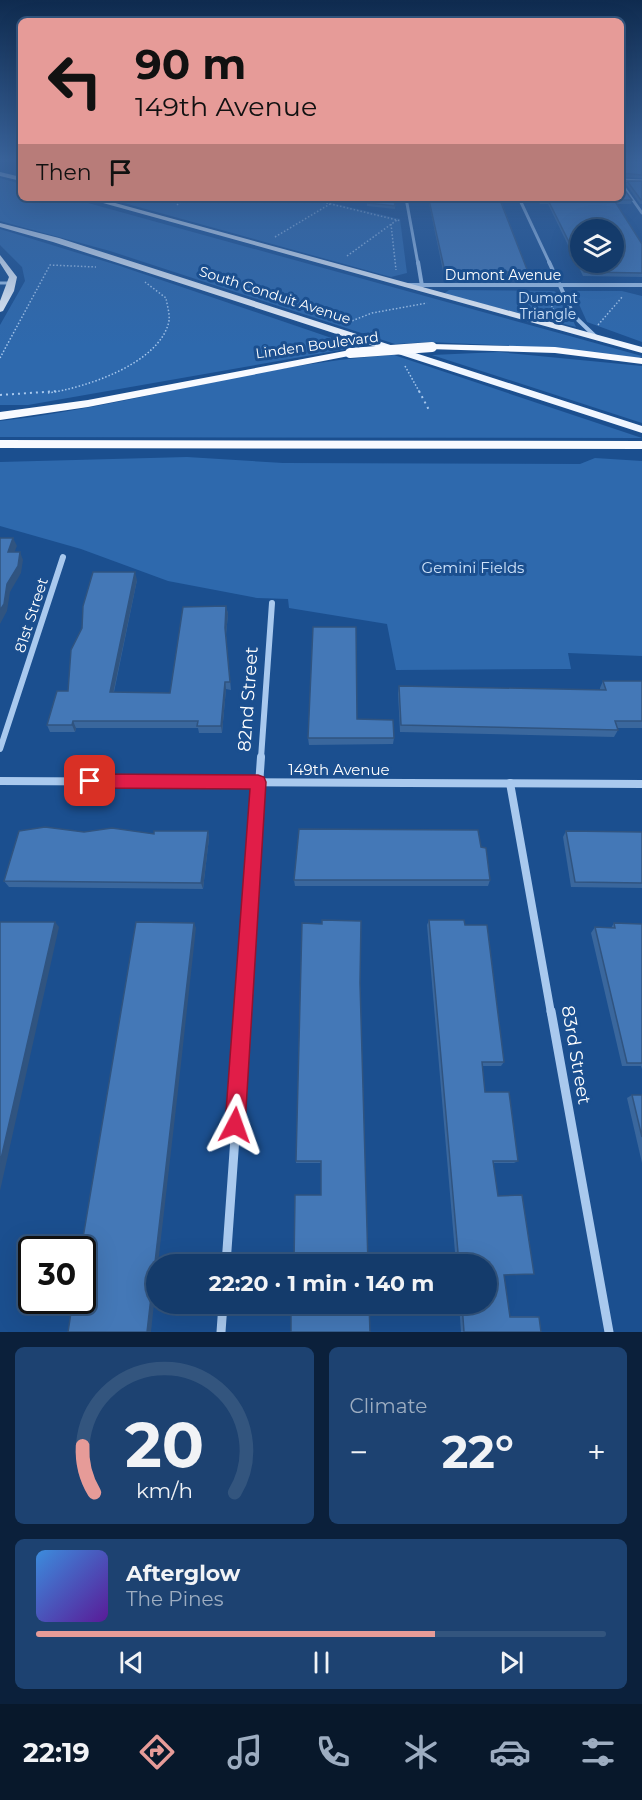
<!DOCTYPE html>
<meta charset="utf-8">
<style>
:root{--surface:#143b6b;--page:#1d4271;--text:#f1f3f6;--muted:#9dadc1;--line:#33557e;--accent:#e69b98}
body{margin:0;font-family:Montserrat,sans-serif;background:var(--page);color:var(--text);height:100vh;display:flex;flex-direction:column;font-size:22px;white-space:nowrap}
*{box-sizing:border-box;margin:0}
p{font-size:20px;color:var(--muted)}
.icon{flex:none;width:33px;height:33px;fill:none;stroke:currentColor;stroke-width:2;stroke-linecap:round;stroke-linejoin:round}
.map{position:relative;height:1332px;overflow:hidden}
.details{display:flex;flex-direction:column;gap:15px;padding:15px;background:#0b203b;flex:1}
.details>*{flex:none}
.top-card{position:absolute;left:18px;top:18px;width:606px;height:183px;border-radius:9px;box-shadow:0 6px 24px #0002,0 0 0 2px var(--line);background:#e69b98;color:#111;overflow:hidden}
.fabs{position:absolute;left:570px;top:219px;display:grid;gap:12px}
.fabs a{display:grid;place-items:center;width:54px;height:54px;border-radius:50%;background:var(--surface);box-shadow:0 6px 24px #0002,0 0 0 2px var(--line);font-size:30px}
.speed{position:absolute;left:18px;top:1236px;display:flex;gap:12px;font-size:30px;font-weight:700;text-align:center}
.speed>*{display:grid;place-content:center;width:78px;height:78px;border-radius:50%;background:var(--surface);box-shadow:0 6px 24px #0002,0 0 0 2px var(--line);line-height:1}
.speed .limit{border:3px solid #111;border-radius:9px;background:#fff;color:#111}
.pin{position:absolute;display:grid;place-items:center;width:51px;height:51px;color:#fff;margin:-26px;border-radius:12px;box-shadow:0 3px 9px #0006}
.me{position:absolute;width:66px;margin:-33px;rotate:4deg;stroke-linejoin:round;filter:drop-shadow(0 0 4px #0008)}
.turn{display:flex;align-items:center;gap:21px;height:126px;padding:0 18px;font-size:27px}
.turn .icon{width:78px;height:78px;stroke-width:2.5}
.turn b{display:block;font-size:42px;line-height:51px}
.then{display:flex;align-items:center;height:57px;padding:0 18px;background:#0003;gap:12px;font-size:22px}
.big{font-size:45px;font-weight:700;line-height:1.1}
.details .card{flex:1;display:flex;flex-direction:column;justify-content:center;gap:9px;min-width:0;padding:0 21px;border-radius:9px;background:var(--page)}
.details .dial{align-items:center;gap:0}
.dial svg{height:156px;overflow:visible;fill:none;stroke:var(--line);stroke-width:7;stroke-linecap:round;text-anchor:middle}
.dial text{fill:var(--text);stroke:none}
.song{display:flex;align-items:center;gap:18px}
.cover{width:72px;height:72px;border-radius:9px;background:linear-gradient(135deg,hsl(210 70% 55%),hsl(270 70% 35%))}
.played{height:6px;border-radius:3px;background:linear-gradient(90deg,var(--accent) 70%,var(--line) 70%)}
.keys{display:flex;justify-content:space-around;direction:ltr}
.heat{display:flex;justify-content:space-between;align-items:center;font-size:33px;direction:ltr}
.details .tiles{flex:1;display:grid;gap:15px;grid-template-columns:1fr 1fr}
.card:last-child{grid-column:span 2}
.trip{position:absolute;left:146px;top:1254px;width:351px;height:60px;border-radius:30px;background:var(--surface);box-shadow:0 6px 24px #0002,0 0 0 2px var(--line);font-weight:700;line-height:60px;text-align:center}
.tab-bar{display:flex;height:96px;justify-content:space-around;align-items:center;background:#08182b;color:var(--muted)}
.tab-bar .icon{width:42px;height:42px}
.tab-bar .on{color:var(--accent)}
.tab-bar b{font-size:27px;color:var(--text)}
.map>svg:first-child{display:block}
.green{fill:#2e69ad}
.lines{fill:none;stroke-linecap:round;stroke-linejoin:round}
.path-far1{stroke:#a9c9ee;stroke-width:1.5;stroke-dasharray:1.5 2;stroke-linecap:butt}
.path{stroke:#a9c9ee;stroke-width:2;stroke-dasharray:2 4;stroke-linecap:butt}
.service{stroke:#a9c9ee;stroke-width:3}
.minor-far4{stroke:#a9c9ee;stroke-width:3}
.minor-far3{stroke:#a9c9ee;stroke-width:4}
.minor-far2{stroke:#a9c9ee;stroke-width:6}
.minor-far1{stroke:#a9c9ee;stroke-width:8}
.minor{stroke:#a9c9ee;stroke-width:9}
.primary{fill:#f0f6ff;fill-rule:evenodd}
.trunk{fill:#f8faff;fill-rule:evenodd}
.trunk-bridge{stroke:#f8faff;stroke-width:10}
.wall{fill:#3a679d}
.shaded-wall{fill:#305480}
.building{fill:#4478b7;stroke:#305480;stroke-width:1.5;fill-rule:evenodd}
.route{fill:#e11d48;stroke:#92132f;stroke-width:1.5}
.labels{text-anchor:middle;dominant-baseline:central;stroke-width:6;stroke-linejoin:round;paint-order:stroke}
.far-street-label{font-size:14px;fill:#fff;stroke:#1b4f8f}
.far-park-label{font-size:14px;fill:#cfe3fa;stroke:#1b4f8f}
.park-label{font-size:15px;fill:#cfe3fa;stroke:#1b4f8f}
.street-label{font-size:15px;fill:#fff;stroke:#1b4f8f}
.near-street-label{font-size:18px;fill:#fff;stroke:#1b4f8f}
</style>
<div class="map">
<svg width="642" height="1332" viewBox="0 0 642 1332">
<rect width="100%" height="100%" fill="#1b4f8f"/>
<g class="green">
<path d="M0 178 21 184V198H70L642 356 639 358 555 348 429 342 395 344 110 251 0 221Z"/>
<path d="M106 198H311L400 219 407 273 391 277Z"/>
<path d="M0 229 120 266 358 347 28 405H0V325L25 281 22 267 0 245Z"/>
<path d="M449 290 554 291 561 295 576 327 447 295 445 293Z"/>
<path d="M573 291H622L642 296V342L587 322Z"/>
<path d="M499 352 642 366V423L432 355Z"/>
<path d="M394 355 642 438 0 437V421C132 406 260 363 394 355Z"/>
<path d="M187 457 283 463 580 464 595 458 642 461V656L568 653 571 669 396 670 387 624 289 608 288 599 257 598 168 581 81 549 0 526V462Z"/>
</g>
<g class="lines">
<g class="path-far1">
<path d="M306 198 401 221"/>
<path d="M177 205 185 198"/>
<path d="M391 224 396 270"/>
<path d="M275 237 330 204"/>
<path d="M347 256 397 220"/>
<path d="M547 296 556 315"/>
<path d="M349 322 372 313 427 303"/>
<path d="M598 325 623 296"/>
<path d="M0 358 50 265 96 267"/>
<path d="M405 366 420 393"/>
<path d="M48 393C84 388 160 364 169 321 170 314 167 305 166 298L145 282"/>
</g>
<g class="path">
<path d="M419 391 429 410"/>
<path d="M0 395 59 391"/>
</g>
<path class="service" d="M0 283H12"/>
<g class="minor-far4">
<path d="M621 180 642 181"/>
<path d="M621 183 642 213"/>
<path d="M406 198 418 264"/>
<path d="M519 198 550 264"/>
</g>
<g class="minor-far3">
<path d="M418 262 422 286"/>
<path d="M549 262 574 316 597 338"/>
<path d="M406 285H642"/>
</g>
<g class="minor-far2">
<path d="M0 749 63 557"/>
<path d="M261 758 272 603"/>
</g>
<g class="minor-far1">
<path d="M0 781 642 784"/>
<path d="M510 783 551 1013"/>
<path d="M243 1013 261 757"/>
</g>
<g class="minor">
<path d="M551 1011 609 1332"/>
<path d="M226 1264 244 1011"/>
<path d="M221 1332 223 1304"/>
</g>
<g class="primary">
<path d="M0 172 21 177V181L0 176Z"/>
<path d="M85 198H97L642 347V353Z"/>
<path d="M0 223 59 238 642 426V433L53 242 0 227Z"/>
<path d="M0 255 17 277 14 291 3 311 0 312V301L9 277 0 263Z"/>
</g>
<g class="trunk">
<path d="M432 344 555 347 642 358V364L555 353 428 349 427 347Z"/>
<path d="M350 350 354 351V355L88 407 0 420V412L88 400Z"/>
<path d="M0 440 642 441V449L0 448Z"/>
</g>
<path class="trunk-bridge" d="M350 353 432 347"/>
</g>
<g class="wall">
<path d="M621 160H642V178L621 177Z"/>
<path d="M627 181H642V204H640L626 184Z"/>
<path d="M333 198 403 200V203H395V209L367 206V202H333Z"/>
<path d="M408 198H502L503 200 502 203 528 272V275L444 276 429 203H411Z"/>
<path d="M537 198H621L632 200 631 204H616L642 244V277L583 276 548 204H540Z"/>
<path d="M137 580 114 692 170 693 226 606 228 614 226 635 231 690 226 689 222 733H199L198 728H76L75 732H50L47 725Z"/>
<path d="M603 681H642V728H618V730L614 737 400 732 398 693 399 686 600 690V688Z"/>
<path d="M357 719 394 738 393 744 309 745 308 738Z"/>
<path d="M208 831 209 838 203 889 9 887 4 881 84 832 154 834Z"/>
<path d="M566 831 642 832V888L571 887 563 837Z"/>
<path d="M481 847 490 880 488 886H295L294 880Z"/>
<path d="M429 920 465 925 504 1062 501 1066H482L485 1092 518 1161 514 1163H493L504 1275 510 1316H534L539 1317 541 1332H461L459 1304H486V1264H456L427 925Z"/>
<path d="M614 923 642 924V1069L641 1066H622L591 933 595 927 611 928Z"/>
<path d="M360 983 321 1195V1163H296V1161Z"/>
<path d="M632 1095H642V1163L627 1098Z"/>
<path d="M292 1312 320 1313 370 1332 291 1314Z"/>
</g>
<g class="shaded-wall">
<path d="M13 538 17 546 11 560 8 552Z"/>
<path d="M20 552 23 560 21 573 10 592 7 611 0 624V610L7 584Z"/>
<path d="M135 572 137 580 112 699 110 692Z"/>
<path d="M226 606 228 614 226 635 231 690 225 628Z"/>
<path d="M225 682 226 689 222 733 221 726Z"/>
<path d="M73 721 76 728 75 732 72 725Z"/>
<path d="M208 831 209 838 203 889 201 883Z"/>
<path d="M55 922 59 927 0 1191V1163Z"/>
<path d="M194 923 196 928 178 1091 158 1264H156V1285L151 1332H147Z"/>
</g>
<g class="building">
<path d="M621 160H642V175L621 173Z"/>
<path d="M627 181H642V200H641Z"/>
<path d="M621 185 632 200H614L642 244V273L584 272 548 200H540L539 198H621ZM580 230H614V262H580Z"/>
<path d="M333 198H403V200H394L395 206 368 203 367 199Z"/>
<path d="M410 198H502L503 200H500L528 272H445L429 200H411Z"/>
<path d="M0 538H13L8 552H20L18 566 7 584 4 604 0 610Z"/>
<path d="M93 572H135L110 692 170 693 183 607 226 606 225 628 230 682H225L221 726H197L198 721H73L72 725H47L57 691H68L71 650 82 628 83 606Z"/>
<path d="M313 627H356L357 719 393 720 394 738H308Z"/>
<path d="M603 681H642V721H615L618 730 401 725 399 686 606 690Z"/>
<path d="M45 827 84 832 112 828 154 834V831H208L201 883 4 881 19 831Z"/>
<path d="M299 829 478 830 481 847 486 848 490 880H294Z"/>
<path d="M566 831 642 832V883L575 882Z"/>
<path d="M322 920 361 921 360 983 368 1264H294L295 1195H321V1161H296L302 923 322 924Z"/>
<path d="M429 920H464L465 925H487L504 1062H482L485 1092H509L518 1161H493L498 1196 522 1195 534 1274 504 1275 510 1317H539L541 1332H464L462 1304H486V1264H459Z"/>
<path d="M0 922H55L0 1163Z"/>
<path d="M136 922 194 923 147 1332H68L73 1300H82V1250H81Z"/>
<path d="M614 923 642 924V1063H627L595 927 615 928Z"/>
<path d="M632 1095H642V1137Z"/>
<path d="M321 1304H369L370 1332H291V1314H320Z"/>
</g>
<linearGradient id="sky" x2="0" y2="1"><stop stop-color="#0f2b4f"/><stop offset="0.46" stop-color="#39639b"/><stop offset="1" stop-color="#39639b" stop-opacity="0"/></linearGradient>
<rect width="642" height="346" fill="url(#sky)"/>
<path class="route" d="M90 774 258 775 264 777 266 782 245 1125 242 1132 235 1135 228 1132 225 1125 250 789 90 788 82 781Z"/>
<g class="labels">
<g class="far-street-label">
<text x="503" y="275">Dumont Avenue</text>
<text transform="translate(275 295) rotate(18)">South Conduit Avenue</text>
<text transform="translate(317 345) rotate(-8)">Linden Boulevard</text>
</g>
<g class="far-park-label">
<text x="548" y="298">Dumont<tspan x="548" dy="16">Triangle</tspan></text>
</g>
<g class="park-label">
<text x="473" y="567">Gemini Fields</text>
</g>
<g class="street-label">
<text transform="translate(31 615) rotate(-72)">81st Street</text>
<text x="339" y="769">149th Avenue</text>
</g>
<g class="near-street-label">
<text transform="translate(248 699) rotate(-86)">82nd Street</text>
<text transform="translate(576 1055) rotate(80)">83rd Street</text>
</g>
</g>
</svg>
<div class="fabs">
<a><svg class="icon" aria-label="layers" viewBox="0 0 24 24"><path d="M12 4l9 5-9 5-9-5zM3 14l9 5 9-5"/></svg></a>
</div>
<div class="speed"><div class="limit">30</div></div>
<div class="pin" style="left:90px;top:781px;background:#d93025"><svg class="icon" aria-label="arrive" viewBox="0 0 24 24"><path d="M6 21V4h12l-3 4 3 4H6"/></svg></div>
<svg class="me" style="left:235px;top:1125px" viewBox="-20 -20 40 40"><path d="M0-17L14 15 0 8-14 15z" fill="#e11d48" stroke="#fff" stroke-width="4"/></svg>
<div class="trip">22:20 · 1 min · 140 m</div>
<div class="top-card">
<div class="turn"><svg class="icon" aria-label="left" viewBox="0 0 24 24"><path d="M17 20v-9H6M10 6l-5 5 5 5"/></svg><div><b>90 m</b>149th Avenue</div></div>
<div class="then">Then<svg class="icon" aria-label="arrive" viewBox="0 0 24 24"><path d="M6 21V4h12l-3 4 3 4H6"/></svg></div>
</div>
</div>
<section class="details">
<div class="tiles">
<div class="card dial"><svg viewBox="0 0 100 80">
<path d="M14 69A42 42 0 1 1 86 69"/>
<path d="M14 69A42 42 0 0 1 8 45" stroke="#e69b98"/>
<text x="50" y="56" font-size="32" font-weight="700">20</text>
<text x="50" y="72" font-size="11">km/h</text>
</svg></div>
<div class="card"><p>Climate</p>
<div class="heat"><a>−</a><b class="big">22°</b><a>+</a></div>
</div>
<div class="card">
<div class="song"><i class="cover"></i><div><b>Afterglow</b><p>The Pines</p></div></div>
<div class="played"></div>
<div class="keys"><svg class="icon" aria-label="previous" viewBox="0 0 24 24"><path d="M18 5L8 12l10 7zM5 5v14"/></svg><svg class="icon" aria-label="pause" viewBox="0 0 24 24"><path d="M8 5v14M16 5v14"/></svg><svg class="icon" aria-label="next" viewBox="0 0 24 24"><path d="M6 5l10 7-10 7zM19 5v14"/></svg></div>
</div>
</div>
</section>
<nav class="tab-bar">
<b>22:19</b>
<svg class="icon on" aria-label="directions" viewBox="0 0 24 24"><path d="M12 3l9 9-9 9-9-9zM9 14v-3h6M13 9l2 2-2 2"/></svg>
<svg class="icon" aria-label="music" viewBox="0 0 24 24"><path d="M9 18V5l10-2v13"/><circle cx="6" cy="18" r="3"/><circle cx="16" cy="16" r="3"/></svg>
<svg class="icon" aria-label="phone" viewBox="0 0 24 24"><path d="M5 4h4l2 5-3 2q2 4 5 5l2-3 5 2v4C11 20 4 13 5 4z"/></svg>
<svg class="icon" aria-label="climate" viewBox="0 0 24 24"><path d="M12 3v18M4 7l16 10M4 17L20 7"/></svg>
<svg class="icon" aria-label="car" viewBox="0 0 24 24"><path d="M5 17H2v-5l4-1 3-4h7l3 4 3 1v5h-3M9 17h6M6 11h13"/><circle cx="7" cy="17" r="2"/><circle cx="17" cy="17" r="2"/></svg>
<svg class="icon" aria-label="filters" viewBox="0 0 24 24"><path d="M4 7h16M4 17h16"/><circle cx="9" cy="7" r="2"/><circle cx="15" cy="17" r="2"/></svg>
</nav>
